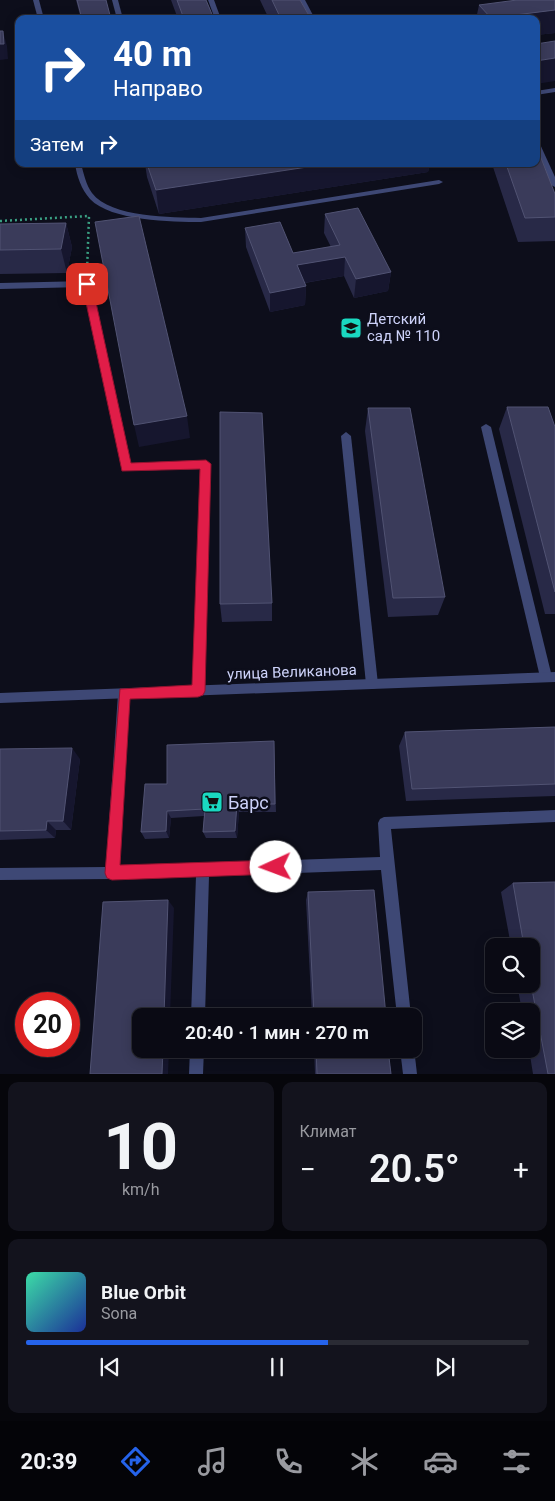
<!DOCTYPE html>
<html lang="ru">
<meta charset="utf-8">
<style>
:root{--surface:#0a0a14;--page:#13131d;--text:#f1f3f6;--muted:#999aa0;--line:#2a2b34;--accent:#2563eb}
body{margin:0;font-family:Roboto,sans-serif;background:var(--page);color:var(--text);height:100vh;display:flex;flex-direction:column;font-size:19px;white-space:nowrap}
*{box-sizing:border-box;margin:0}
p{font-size:16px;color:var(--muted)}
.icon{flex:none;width:28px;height:28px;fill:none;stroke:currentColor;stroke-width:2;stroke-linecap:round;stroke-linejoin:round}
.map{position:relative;height:1074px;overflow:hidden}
.side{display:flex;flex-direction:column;gap:8px;padding:8px;background:#06060b;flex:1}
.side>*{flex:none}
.guide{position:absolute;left:15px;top:15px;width:525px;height:152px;border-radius:10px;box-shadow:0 2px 12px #0003,0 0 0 1px var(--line);background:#1a4fa0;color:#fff;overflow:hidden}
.fabs{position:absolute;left:485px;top:938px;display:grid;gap:10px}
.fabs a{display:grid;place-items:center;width:55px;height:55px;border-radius:10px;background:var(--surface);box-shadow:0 2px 12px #0003,0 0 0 1px var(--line);font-size:25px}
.speed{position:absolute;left:15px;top:992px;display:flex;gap:10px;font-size:25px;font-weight:700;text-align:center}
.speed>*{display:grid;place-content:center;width:65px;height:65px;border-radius:50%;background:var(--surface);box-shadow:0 2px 12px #0003,0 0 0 1px var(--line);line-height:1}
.speed .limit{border:8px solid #d22;background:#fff;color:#111}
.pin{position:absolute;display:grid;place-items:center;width:42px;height:42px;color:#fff;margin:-21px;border-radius:10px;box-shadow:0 2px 8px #0006}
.me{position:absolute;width:55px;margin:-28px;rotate:268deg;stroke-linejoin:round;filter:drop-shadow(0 0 4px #0008)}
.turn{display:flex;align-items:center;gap:18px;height:105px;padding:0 15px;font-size:22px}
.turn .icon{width:65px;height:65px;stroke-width:2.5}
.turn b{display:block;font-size:35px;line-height:42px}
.then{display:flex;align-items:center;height:48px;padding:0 15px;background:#0003;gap:10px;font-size:19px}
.big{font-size:38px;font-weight:600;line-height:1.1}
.side .tile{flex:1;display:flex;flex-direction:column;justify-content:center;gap:8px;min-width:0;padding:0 18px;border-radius:10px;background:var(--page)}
.side .dial{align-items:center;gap:0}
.dial b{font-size:65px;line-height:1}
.song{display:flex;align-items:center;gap:15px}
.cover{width:60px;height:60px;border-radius:8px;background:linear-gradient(135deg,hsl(160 70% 55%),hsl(230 70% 35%))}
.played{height:5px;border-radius:2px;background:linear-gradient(90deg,var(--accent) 60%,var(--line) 60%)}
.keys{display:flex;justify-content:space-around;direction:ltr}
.heat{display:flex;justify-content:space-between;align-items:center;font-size:28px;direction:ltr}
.side .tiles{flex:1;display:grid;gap:8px;grid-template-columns:1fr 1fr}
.tile:last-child{grid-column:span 2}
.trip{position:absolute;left:132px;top:1008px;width:290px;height:50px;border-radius:10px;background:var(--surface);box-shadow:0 2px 12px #0003,0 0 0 1px var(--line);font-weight:600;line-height:50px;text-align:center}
.tabs{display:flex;height:80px;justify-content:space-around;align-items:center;background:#040408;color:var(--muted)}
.tabs .icon{width:35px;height:35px}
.tabs .current{color:var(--accent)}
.tabs b{font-size:22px;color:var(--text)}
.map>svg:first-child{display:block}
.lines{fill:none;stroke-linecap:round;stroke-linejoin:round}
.path{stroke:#3aa083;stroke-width:2.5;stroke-dasharray:2 3;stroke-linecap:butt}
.lane{fill:#3e4875;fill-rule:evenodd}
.street{fill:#3e4875;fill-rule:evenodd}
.wall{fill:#282947}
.shaded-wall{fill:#16162e}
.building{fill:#3a3b5a;stroke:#515373}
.route{fill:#e11d48;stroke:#92132f}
.labels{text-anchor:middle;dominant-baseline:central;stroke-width:5;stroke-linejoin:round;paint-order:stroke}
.poi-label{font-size:15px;fill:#cdd2f9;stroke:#0d0e1b;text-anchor:start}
.street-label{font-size:15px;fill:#cdd2f9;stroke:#0d0e1b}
.near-poi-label{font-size:18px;fill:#cdd2f9;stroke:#0d0e1b;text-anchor:start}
</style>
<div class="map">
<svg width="555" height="1074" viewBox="0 0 555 1074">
<rect width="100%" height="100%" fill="#0d0e1b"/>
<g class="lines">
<path class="path" d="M0 221 89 216 87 271"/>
<g class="lane">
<path d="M33 0H39L44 19H38Z"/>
<path d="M112 0H118L123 19H117Z"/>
<path d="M208 0H214L221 19H215Z"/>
<path d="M299 0H305L315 19H309Z"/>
<path d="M555 88V92L536 95V91Z"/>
<path d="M536 140 539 142 555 177V187L551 185 536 150Z"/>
<path d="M75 164H81C84 174 86 185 92 193 111 218 172 217 201 218L439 180 443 182 439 184 201 222C172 222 111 221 90 199 81 189 77 176 75 164Z"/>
<path d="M87 281 91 284 130 464 206 461 211 465 204 691 202 695 198 696 194 695 192 691 201 469 123 471 84 287 0 289V283Z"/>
<path d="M486 424 491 427 552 677 550 681 546 682 542 681 540 677 481 427Z"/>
<path d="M346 432 351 436 378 684 376 688 372 689 368 688 366 684 341 436Z"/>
<path d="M124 689 128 690 130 694 119 866 380 857 378 823 380 819 384 817 555 810V822L391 829 411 1016H397L381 870 209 876 205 1016H191L196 876 112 879 0 880V868L106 867 118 694 120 690Z"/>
<path d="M414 1048 417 1074H403L400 1049Z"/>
<path d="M190 1049H204L203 1074H189Z"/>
</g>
<path class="street" d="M555 672V682L0 703V693Z"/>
</g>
<g class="wall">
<path d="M76 0H106L111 19H81Z"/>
<path d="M171 0H206L214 19H178Z"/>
<path d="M260 0H300L311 19H269Z"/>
<path d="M555 0V33L536 35V19H476L479 5Z"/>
<path d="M145 164H430L428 172 159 214 147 177Z"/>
<path d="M492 164H536L555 194V241L518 242Z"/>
<path d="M325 214 391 272 388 291 354 298 344 276 305 283 306 286 305 305 270 312 246 247 245 228 293 253 331 247 324 233Z"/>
<path d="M66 223 72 247 67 273 0 274V224Z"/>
<path d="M507 407 555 427V614H545L499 429Z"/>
<path d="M368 408 445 597 438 615 388 617 365 431Z"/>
<path d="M272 603V621L222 622 220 604Z"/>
<path d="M555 727V796L406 801 399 746 405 732Z"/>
<path d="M274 741 276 812H239L237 838H206L203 832 204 816 171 818 169 838 145 839 141 832 167 784Z"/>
<path d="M0 749 80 759 71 830H56L55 838 0 840Z"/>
<path d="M555 882V1074H533L529 1049H531V1011H522L517 984H531V946H511L501 892 513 883Z"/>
<path d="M308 892 386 1016H312L306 900Z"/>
<path d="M314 1049H388L391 1074H315Z"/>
</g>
<g class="shaded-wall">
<path d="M555 10V33L536 35V19H491Z"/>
<path d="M3 31 7 46 8 59 0 60V44Z"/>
<path d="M555 58V81L536 84V61Z"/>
<path d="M327 164H430L428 172 159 214 156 190Z"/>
<path d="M66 223 72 247 67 273 61 249Z"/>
<path d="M345 257 344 276 297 284V265Z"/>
<path d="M391 272 388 291 354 298 356 279Z"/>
<path d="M306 286 305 305 270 312V293Z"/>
<path d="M187 416 190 438 139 447 134 425Z"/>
<path d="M72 748 80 759 71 830 63 821Z"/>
<path d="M237 804 239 812 237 838 235 831Z"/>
<path d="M167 811 171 818 169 838 166 831Z"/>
<path d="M47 821 56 830 55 838 46 830Z"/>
<path d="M168 900 174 908 170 1016H164Z"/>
<path d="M163 1049H169L168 1074H162Z"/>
</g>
<g class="building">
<path d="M77 0H106L111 19H82Z"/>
<path d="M177 0H206L214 19H184Z"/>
<path d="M272 0H300L311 19H281Z"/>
<path d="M517 0H555V10L491 18 479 5Z"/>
<path d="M375 16 376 19H349Z"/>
<path d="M0 31H3L4 44H0Z"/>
<path d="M555 41V58L536 61V44Z"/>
<path d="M536 145 555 194V217L525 218 506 164H536Z"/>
<path d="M147 164H327L156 190Z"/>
<path d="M358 208 391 272 356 279 345 257 297 265 306 286 270 293 245 228 280 222 293 253 340 245 325 214Z"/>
<path d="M139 216 187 416 134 425 95 222Z"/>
<path d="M66 223 61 249 0 250V224Z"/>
<path d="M507 407H548L555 427V592Z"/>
<path d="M368 408H410L445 597 393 598Z"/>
<path d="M220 412 262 413 272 603 220 604Z"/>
<path d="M555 727V784L412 789 405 732Z"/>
<path d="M274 741 275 804H237L235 831 203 832 205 809 167 811 166 831 141 832 145 784H167V745Z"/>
<path d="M72 748 63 821H47L46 830 0 831V749Z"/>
<path d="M555 882V1074H548L531 984V946H524L513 883Z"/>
<path d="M374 890 386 1016H314L308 892Z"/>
<path d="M168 900 164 1016H141V1049H163L162 1074H90L103 902Z"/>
<path d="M316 1049H388L391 1074H317Z"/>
</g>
<path class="route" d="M87 281 92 284 131 463 206 460 211 464 205 691 203 695 198 697 130 699 120 865 276 860 282 862 284 867 282 872 276 874 112 880 107 878 105 873 120 689 192 685 200 469 122 471 82 284Z"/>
<defs>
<g id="school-square" transform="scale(1.125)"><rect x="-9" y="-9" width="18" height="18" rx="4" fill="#1ad9c1" stroke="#0d0e1b"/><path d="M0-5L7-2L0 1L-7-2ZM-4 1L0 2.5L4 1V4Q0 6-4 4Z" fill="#111"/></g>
<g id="supermarket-square" transform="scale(1.125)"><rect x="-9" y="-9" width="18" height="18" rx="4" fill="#1ad9c1" stroke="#0d0e1b"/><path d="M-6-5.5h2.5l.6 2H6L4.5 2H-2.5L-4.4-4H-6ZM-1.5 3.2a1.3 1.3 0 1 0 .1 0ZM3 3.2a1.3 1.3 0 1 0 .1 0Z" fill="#111"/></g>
</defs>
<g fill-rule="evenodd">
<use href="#school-square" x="351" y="328"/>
<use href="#supermarket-square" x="212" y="802"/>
</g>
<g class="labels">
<g class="poi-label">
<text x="367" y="319">Детский<tspan x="367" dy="17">сад № 110</tspan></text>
</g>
<g class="street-label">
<text transform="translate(292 672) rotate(-2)">улица Великанова</text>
</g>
<g class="near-poi-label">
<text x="228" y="802">Барс</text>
</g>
</g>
</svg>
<div class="fabs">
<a><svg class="icon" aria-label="search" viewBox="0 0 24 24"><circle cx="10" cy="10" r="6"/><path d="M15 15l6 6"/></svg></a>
<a><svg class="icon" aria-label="layers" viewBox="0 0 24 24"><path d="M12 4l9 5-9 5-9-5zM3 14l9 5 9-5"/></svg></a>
</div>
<div class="speed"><div class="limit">20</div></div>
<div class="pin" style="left:87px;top:284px;background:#d93025"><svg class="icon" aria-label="arrive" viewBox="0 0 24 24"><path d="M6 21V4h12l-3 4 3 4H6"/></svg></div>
<svg class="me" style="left:276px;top:867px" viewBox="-20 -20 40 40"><circle r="19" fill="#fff"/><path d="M0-13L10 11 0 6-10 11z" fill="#e11d48"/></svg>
<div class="trip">20:40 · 1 мин · 270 m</div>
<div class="guide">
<div class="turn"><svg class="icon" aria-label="right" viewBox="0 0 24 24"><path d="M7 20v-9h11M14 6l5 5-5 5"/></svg><div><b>40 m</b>Направо</div></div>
<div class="then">Затем<svg class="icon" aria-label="right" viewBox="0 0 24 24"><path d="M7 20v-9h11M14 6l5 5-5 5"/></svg></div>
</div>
</div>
<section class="side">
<div class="tiles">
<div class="tile dial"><b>10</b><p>km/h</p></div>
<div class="tile"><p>Климат</p>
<div class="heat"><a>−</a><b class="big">20.5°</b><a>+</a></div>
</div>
<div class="tile">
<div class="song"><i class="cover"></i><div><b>Blue Orbit</b><p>Sona</p></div></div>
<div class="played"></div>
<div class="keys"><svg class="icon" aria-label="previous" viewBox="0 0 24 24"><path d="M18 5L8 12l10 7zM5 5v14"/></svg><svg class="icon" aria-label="pause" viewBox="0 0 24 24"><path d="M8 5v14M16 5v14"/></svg><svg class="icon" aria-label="next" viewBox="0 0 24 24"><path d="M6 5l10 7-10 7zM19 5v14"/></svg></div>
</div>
</div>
</section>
<nav class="tabs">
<b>20:39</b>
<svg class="icon current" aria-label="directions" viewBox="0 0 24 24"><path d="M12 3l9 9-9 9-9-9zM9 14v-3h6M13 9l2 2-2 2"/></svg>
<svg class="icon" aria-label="music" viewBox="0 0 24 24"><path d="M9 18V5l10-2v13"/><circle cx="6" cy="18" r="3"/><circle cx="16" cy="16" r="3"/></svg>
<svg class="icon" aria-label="phone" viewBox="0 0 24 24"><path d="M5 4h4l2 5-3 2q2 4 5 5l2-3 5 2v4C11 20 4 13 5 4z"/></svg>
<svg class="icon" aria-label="climate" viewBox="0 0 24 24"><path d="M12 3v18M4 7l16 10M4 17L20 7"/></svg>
<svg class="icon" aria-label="car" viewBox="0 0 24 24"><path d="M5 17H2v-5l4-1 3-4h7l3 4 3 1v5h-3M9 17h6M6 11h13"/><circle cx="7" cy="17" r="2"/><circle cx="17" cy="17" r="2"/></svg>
<svg class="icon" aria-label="filters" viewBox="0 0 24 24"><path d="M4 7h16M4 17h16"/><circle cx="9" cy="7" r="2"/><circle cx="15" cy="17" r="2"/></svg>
</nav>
